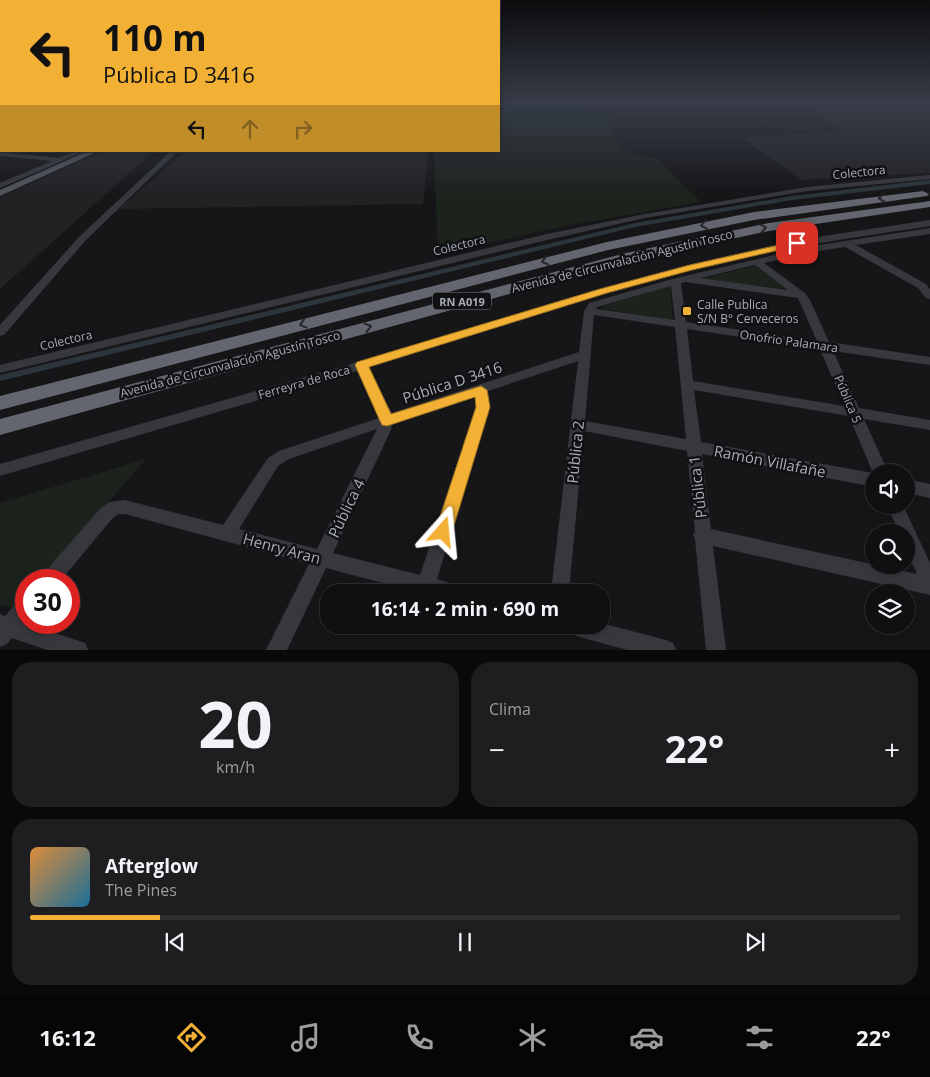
<!DOCTYPE html>
<html lang="es">
<meta charset="utf-8">
<style>
:root{--surface:#101012;--page:#1e1e20;--text:#f1f3f6;--muted:#9c9d9f;--line:#303032;--accent:#f2b134}
body{margin:0;font-family:"Open Sans",sans-serif;background:var(--page);color:var(--text);height:100vh;display:flex;flex-direction:column;font-size:19px;white-space:nowrap}
*{box-sizing:border-box;margin:0}
p{font-size:16px;color:var(--muted)}
.icon{flex:none;width:28px;height:28px;fill:none;stroke:currentColor;stroke-width:2;stroke-linecap:round;stroke-linejoin:round}
.map{position:relative;height:650px;overflow:hidden}
.sheet{display:flex;flex-direction:column;gap:12px;padding:12px;background:#09090a;flex:1}
.sheet>*{flex:none}
.guide{position:absolute;left:0px;top:0px;width:500px;height:152px;box-shadow:0 2px 8px #0003,0 0 0 1px var(--line);background:#f2b134;color:#111;overflow:hidden}
.buttons{position:absolute;left:865px;top:464px;display:grid;gap:10px}
.buttons a{display:grid;place-items:center;width:50px;height:50px;border-radius:50%;background:var(--surface);box-shadow:0 2px 8px #0003,0 0 0 1px var(--line);font-size:25px}
.speed{position:absolute;left:15px;top:569px;display:flex;gap:10px;font-size:25px;font-weight:700;text-align:center}
.speed>*{display:grid;place-content:center;width:65px;height:65px;border-radius:50%;background:var(--surface);box-shadow:0 2px 8px #0003,0 0 0 1px var(--line);line-height:1}
.speed .limit{border:8px solid #d22;background:#fff;color:#111}
.pin{position:absolute;display:grid;place-items:center;width:42px;height:42px;color:#fff;margin:-21px;border-radius:10px;box-shadow:0 2px 8px #0006}
.me{position:absolute;width:55px;margin:-28px;rotate:18deg;stroke-linejoin:round;filter:drop-shadow(0 0 4px #0008)}
.turn{display:flex;align-items:center;gap:18px;height:105px;padding:0 20px;font-size:22px}
.turn .icon{width:65px;height:65px;stroke-width:2.5}
.turn b{display:block;font-size:35px;line-height:42px}
.lanes{display:flex;align-items:center;height:48px;padding:0 20px;background:#0003;justify-content:center;gap:25px;direction:ltr}
.lanes .off{opacity:.35}
.big{font-size:38px;font-weight:700;line-height:1.1}
.sheet .widget{flex:1;display:flex;flex-direction:column;justify-content:center;gap:8px;min-width:0;padding:0 18px;border-radius:20px;background:var(--page)}
.sheet .dial{align-items:center;gap:0}
.dial b{font-size:65px;line-height:1}
.song{display:flex;align-items:center;gap:15px}
.cover{width:60px;height:60px;border-radius:8px;background:linear-gradient(135deg,hsl(30 70% 55%),hsl(200 70% 35%))}
.played{height:5px;border-radius:2px;background:linear-gradient(90deg,var(--accent) 15%,var(--line) 15%)}
.keys{display:flex;justify-content:space-around;direction:ltr}
.heat{display:flex;justify-content:space-between;align-items:center;font-size:28px;direction:ltr}
.sheet .tiles{flex:1;display:grid;gap:12px;grid-template-columns:1fr 1fr}
.widget:last-child{grid-column:span 2}
.trip{position:absolute;left:320px;top:584px;width:290px;height:50px;border-radius:20px;background:var(--surface);box-shadow:0 2px 8px #0003,0 0 0 1px var(--line);font-weight:700;line-height:50px;text-align:center}
.menu{display:flex;height:80px;justify-content:space-around;align-items:center;background:#060607;color:var(--muted)}
.menu .icon{width:35px;height:35px}
.menu .selected{color:var(--accent)}
.menu b{font-size:22px;color:var(--text)}
.map>svg:first-child{display:block}
.built{fill:#222225}
.green{fill:#1c231d}
.lines{fill:none;stroke-linecap:round;stroke-linejoin:round}
.canal{fill:#2c353c;fill-rule:evenodd}
.minor{fill:#37383d;fill-rule:evenodd}
.major{fill:#53555c;fill-rule:evenodd}
.highway{fill:#63666e;fill-rule:evenodd}
.oneway{stroke:#26262a}
.route{fill:#f2b134;stroke:#9d7322}
.poi-dot{fill:#f2b134;stroke:#111113;stroke-width:2}
.labels{text-anchor:middle;dominant-baseline:central;stroke-width:5;stroke-linejoin:round;paint-order:stroke}
.shield{fill:#111113;stroke:#7b7e86;stroke-width:1}
.shield-label{font-size:11px;font-weight:bold;fill:#a8adb8}
.street-label{font-size:12px;fill:#a8adb8;stroke:#111113}
.poi-label{font-size:12px;fill:#a8adb8;stroke:#111113;text-anchor:start}
.near-street-label{font-size:15px;fill:#a8adb8;stroke:#111113}
</style>
<div class="map">
<svg width="930" height="650" viewBox="0 0 930 650">
<rect width="100%" height="100%" fill="#161618"/>
<g class="built">
<path d="M806 104H930V173L802 180 739 137 840 132Z"/>
<path d="M103 151H154L0 289V197Z"/>
<path d="M186 151H428L423 204 118 209Z"/>
</g>
<g class="green">
<path d="M499 104 609 112V132L624 151 657 159 701 202 565 226 438 254 434 151H499Z"/>
<path d="M755 266 788 289 698 279Z"/>
<path d="M670 286 673 320 603 309 604 306Z"/>
<path d="M146 459 40 580H26V596L15 609 0 604V503Z"/>
</g>
<g class="lines">
<path class="canal" d="M930 180V184L792 200 635 227 0 381V375L635 223 792 196Z"/>
<g class="minor">
<path d="M1 120V124L0 125V121Z"/>
<rect x="0" y="138" width="1" height="4"/>
<path d="M76 151H85L0 188V183L52 161 0 156V152L59 158Z"/>
<path d="M171 151H178L85 241 4 335 0 336V325L79 237Z"/>
<path d="M930 175V179L807 191 645 218 547 240 0 373V365L547 234 645 214 807 187Z"/>
<path d="M930 220V226C850 238 770 249 691 270 582 297 476 335 368 367L392 413 579 352 584 311 589 303 672 279 813 246 930 228V234L856 245 926 284 930 289V299L926 298 918 288 845 247 813 252 764 263 805 293 810 300 829 342 930 357V365L833 351 859 408 930 420V430L864 419 888 472H874V487L702 454 711 529 917 574 906 550V532H899L887 505H903L930 563V595L713 546 726 650H706L695 539 693 535 695 532 687 451 584 431 569 592H551L578 361 488 391 490 407 437 579 457 585 459 592H417L326 568 287 650H266L309 564 125 514H118L111 520 61 580H40L43 574 99 510 109 502 125 500 223 525 268 458 279 451 379 418 357 371 0 476V464L368 359 599 289 687 265 797 240ZM755 265 788 290 700 278ZM685 282 798 298 817 341 686 322 681 283ZM671 286 675 320 596 309 597 307ZM594 315 675 327 686 439 585 421ZM687 329 820 349 844 406 693 381ZM694 390 849 416 873 473 701 442ZM475 396 476 407 420 575 333 553 391 430 392 424ZM377 429 317 549 239 529 278 466 289 459Z"/>
<path d="M906 479 930 484V498L906 493Z"/>
<path d="M26 597 25 623 85 643 88 650H47L12 638 7 644 0 647V614L5 616 19 600Z"/>
<path d="M601 623 666 640 673 643 676 650H627L573 635 566 632 563 625H601Z"/>
</g>
<path class="major" d="M88 151H99L0 196V190Z"/>
<g class="highway">
<path d="M923 191 929 194 927 196 754 220 608 250 0 410V396L607 242 754 212Z"/>
<path d="M930 201V207L769 231 628 261 0 435V419L626 253 769 223Z"/>
</g>
</g>
<defs><path id="oneway-chevron" d="M-2-3.5L2.5 0L-2 3.5" fill="none" stroke-width="1.6" stroke-linecap="round" stroke-linejoin="round" transform="scale(1.25)"/></defs>
<g class="oneway">
<use href="#oneway-chevron" transform="translate(882 198) rotate(174)"/>
<use href="#oneway-chevron" transform="translate(704 225) rotate(169)"/>
<use href="#oneway-chevron" transform="translate(763 228) rotate(-11)"/>
<use href="#oneway-chevron" transform="translate(545 261) rotate(166)"/>
<use href="#oneway-chevron" transform="translate(303 324) rotate(165)"/>
<use href="#oneway-chevron" transform="translate(368 327) rotate(-15)"/>
</g>
<linearGradient id="sky" x2="0" y2="1"><stop stop-color="#0c0c0d"/><stop offset="0.53" stop-color="#363c48"/><stop offset="1" stop-color="#363c48" stop-opacity="0"/></linearGradient>
<rect width="930" height="195" fill="url(#sky)"/>
<path class="route" d="M797 241 802 243 801 245 692 270 607 293 369 367 391 414 481 386 487 390 490 407 452 532 449 538 443 540 437 538 435 532 476 407 475 397 387 426 382 425 380 421 355 365 357 362 600 289 690 265Z"/>
<rect class="poi-dot" x="682" y="306" width="10" height="10" rx="2.5"/>
<g class="labels">
<rect class="shield" x="433" y="292.5" width="58" height="17" rx="4"/>
<g class="shield-label">
<text x="462" y="301">RN A019</text>
</g>
<g class="street-label">
<text transform="translate(859 172) rotate(-6)">Colectora</text>
<text transform="translate(459 245) rotate(-14)">Colectora</text>
<text transform="translate(622 261) rotate(-14)">Avenida de Circunvalación Agustín Tosco</text>
<text transform="translate(66 340) rotate(-13)">Colectora</text>
<text transform="translate(789 341) rotate(8)">Onofrio Palamara</text>
<text transform="translate(230 364) rotate(-15)">Avenida de Circunvalación Agustín Tosco</text>
<text transform="translate(304 382) rotate(-16)">Ferreyra de Roca</text>
<text transform="translate(848 399) rotate(67)">Pública 5</text>
</g>
<g class="poi-label">
<text x="697" y="304">Calle Publica<tspan x="697" dy="14">S/N B° Cerveceros</tspan></text>
</g>
<g class="near-street-label">
<text transform="translate(452 382) rotate(-18)">Pública D 3416</text>
<text transform="translate(575 452) rotate(-84)">Pública 2</text>
<text transform="translate(770 461) rotate(11)">Ramón Villafañe</text>
<text transform="translate(697 487) rotate(-97)">Pública 1</text>
<text transform="translate(346 508) rotate(-64)">Pública 4</text>
<text transform="translate(282 548) rotate(15)">Henry Aran</text>
</g>
</g>
</svg>
<div class="buttons">
<a><svg class="icon" aria-label="sound" viewBox="0 0 24 24"><path d="M4 9h4l5-4v14l-5-4H4zM17 9q2 3 0 6"/></svg></a>
<a><svg class="icon" aria-label="search" viewBox="0 0 24 24"><circle cx="10" cy="10" r="6"/><path d="M15 15l6 6"/></svg></a>
<a><svg class="icon" aria-label="layers" viewBox="0 0 24 24"><path d="M12 4l9 5-9 5-9-5zM3 14l9 5 9-5"/></svg></a>
</div>
<div class="speed"><div class="limit">30</div></div>
<div class="pin" style="left:797px;top:243px;background:#d93025"><svg class="icon" aria-label="arrive" viewBox="0 0 24 24"><path d="M6 21V4h12l-3 4 3 4H6"/></svg></div>
<svg class="me" style="left:443px;top:532px" viewBox="-20 -20 40 40"><path d="M0-17L14 15 0 8-14 15z" fill="#f2b134" stroke="#fff" stroke-width="4"/></svg>
<div class="trip">16:14 · 2 min · 690 m</div>
<div class="guide">
<div class="turn"><svg class="icon" aria-label="left" viewBox="0 0 24 24"><path d="M17 20v-9H6M10 6l-5 5 5 5"/></svg><div><b>110 m</b>Pública D 3416</div></div>
<div class="lanes"><svg class="icon" aria-label="left" viewBox="0 0 24 24"><path d="M17 20v-9H6M10 6l-5 5 5 5"/></svg><svg class="icon off" aria-label="ahead" viewBox="0 0 24 24"><path d="M12 20V5M6 11l6-6 6 6"/></svg><svg class="icon off" aria-label="right" viewBox="0 0 24 24"><path d="M7 20v-9h11M14 6l5 5-5 5"/></svg></div>
</div>
</div>
<section class="sheet">
<div class="tiles">
<div class="widget dial"><b>20</b><p>km/h</p></div>
<div class="widget"><p>Clima</p>
<div class="heat"><a>−</a><b class="big">22°</b><a>+</a></div>
</div>
<div class="widget">
<div class="song"><i class="cover"></i><div><b>Afterglow</b><p>The Pines</p></div></div>
<div class="played"></div>
<div class="keys"><svg class="icon" aria-label="previous" viewBox="0 0 24 24"><path d="M18 5L8 12l10 7zM5 5v14"/></svg><svg class="icon" aria-label="pause" viewBox="0 0 24 24"><path d="M8 5v14M16 5v14"/></svg><svg class="icon" aria-label="next" viewBox="0 0 24 24"><path d="M6 5l10 7-10 7zM19 5v14"/></svg></div>
</div>
</div>
</section>
<nav class="menu">
<b>16:12</b>
<svg class="icon selected" aria-label="directions" viewBox="0 0 24 24"><path d="M12 3l9 9-9 9-9-9zM9 14v-3h6M13 9l2 2-2 2"/></svg>
<svg class="icon" aria-label="music" viewBox="0 0 24 24"><path d="M9 18V5l10-2v13"/><circle cx="6" cy="18" r="3"/><circle cx="16" cy="16" r="3"/></svg>
<svg class="icon" aria-label="phone" viewBox="0 0 24 24"><path d="M5 4h4l2 5-3 2q2 4 5 5l2-3 5 2v4C11 20 4 13 5 4z"/></svg>
<svg class="icon" aria-label="climate" viewBox="0 0 24 24"><path d="M12 3v18M4 7l16 10M4 17L20 7"/></svg>
<svg class="icon" aria-label="car" viewBox="0 0 24 24"><path d="M5 17H2v-5l4-1 3-4h7l3 4 3 1v5h-3M9 17h6M6 11h13"/><circle cx="7" cy="17" r="2"/><circle cx="17" cy="17" r="2"/></svg>
<svg class="icon" aria-label="filters" viewBox="0 0 24 24"><path d="M4 7h16M4 17h16"/><circle cx="9" cy="7" r="2"/><circle cx="15" cy="17" r="2"/></svg>
<b>22°</b>
</nav>
